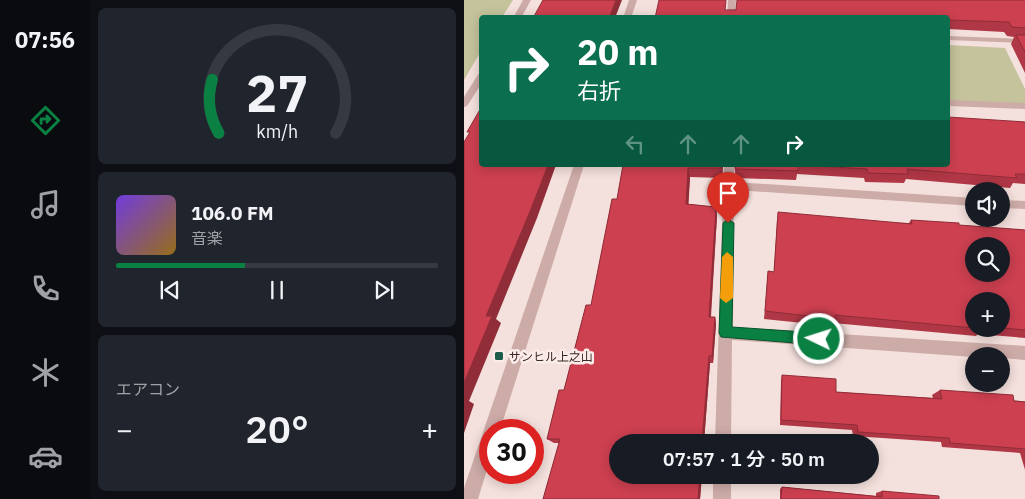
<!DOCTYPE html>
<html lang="ja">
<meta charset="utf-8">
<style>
:root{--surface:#171b24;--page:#20242c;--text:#f1f3f6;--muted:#9ea1a6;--line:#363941;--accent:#0b8043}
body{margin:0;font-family:"IBM Plex Sans","Noto Sans JP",sans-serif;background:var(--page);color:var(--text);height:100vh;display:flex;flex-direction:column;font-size:19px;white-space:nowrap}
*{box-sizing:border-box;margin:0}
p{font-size:16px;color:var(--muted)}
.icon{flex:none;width:28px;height:28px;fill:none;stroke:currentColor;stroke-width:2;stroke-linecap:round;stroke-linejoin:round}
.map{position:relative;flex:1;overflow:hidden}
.drawer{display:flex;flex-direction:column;gap:8px;padding:8px;background:#0d0f14;width:374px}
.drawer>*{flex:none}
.banner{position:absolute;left:15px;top:15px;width:471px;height:152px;border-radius:5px;box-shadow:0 2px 12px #0003;background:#0b6e4f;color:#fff;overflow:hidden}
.fabs{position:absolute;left:501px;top:182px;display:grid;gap:10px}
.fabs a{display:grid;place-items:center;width:45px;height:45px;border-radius:50%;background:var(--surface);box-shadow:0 2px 12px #0003;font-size:25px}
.speed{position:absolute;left:15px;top:419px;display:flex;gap:10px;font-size:25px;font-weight:700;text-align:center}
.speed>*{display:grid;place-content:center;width:65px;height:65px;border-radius:50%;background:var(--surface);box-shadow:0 2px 12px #0003;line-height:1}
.speed .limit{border:8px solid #d22;background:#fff;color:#111}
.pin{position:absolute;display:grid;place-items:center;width:42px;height:42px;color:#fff;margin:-51px -21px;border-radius:50% 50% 50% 0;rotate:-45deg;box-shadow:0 0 5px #0007}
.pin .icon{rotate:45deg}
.me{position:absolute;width:55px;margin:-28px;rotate:274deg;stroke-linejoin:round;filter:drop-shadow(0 0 4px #0008)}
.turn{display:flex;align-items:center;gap:18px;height:105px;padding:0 15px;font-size:22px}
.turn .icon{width:65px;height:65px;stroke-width:2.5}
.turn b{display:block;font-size:35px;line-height:42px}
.lanes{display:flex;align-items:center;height:48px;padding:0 15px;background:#0003;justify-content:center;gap:25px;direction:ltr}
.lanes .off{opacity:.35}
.big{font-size:38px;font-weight:600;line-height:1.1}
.drawer .card{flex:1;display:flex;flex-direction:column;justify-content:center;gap:8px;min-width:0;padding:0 18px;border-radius:8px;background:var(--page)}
.drawer .dial{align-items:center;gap:0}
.dial svg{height:130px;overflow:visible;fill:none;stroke:var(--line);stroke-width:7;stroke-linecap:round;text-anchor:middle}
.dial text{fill:var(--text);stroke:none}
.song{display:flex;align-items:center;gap:15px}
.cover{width:60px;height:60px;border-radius:8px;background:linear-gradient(135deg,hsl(260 70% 55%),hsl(40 70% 35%))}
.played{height:5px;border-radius:2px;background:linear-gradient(90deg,var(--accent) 40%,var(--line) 40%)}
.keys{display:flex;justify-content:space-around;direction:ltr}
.heat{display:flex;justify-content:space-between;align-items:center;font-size:28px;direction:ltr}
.trip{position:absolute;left:145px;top:434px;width:270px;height:50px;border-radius:25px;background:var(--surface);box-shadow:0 2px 12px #0003;font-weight:600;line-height:50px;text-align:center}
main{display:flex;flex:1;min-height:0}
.tab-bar{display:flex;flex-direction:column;width:90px;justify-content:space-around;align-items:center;background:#090b0e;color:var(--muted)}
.tab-bar .icon{width:35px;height:35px}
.tab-bar .current{color:var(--accent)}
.tab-bar b{font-size:22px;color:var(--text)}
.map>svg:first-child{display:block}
.green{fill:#c4c39b}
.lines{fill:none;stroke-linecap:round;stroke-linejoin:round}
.minor{fill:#cdaba7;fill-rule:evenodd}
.wall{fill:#b03745;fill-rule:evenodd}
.shaded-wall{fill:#902d38}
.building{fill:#cd4050;stroke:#902d38;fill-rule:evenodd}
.route{fill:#0b8043;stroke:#07532c}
.slow{fill:#f59e0b}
.poi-dot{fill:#1b5d4a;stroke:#fbece9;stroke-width:2}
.labels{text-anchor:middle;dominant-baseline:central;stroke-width:5;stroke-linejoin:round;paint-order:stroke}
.poi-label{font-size:12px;fill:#382828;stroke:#fbece9;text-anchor:start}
</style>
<main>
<nav class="tab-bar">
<b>07:56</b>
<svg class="icon current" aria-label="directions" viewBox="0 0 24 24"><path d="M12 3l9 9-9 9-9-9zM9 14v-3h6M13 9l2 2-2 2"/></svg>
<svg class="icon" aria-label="music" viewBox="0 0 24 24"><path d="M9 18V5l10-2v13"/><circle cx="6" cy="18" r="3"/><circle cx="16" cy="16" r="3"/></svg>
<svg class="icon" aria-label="phone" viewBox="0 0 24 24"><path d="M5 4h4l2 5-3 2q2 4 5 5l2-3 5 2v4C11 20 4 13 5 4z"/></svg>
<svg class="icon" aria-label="climate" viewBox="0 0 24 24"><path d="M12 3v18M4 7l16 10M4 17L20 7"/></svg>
<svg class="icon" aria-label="car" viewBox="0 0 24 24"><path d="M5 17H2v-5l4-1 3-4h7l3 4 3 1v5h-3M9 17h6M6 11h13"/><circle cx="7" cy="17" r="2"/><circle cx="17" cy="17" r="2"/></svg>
</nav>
<section class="drawer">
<div class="card dial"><svg viewBox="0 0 100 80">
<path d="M14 69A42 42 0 1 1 86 69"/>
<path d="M14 69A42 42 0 0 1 10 36" stroke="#0b8043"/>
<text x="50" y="56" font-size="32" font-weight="700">27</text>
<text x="50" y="72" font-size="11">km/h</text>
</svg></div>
<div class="card">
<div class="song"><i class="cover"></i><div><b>106.0 FM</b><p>音楽</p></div></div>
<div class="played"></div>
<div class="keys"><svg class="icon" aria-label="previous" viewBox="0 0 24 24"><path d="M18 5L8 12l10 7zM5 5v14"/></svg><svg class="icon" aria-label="pause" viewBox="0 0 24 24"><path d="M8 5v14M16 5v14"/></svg><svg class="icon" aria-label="next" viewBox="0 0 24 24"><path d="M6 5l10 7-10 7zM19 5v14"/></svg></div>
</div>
<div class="card"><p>エアコン</p>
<div class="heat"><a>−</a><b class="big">20°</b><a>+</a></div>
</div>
</section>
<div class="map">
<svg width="562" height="499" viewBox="0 0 562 499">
<rect width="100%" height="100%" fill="#f4e0dc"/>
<g class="green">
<path d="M0 0H49L38 17 18 18 17 51 0 80Z"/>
<path d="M484 45 541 48 561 89V106L484 102Z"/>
</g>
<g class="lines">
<g class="minor">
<path d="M59 0H67L57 18H49Z"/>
<path d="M165 0H173L167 18H159Z"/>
<path d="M264 0H272L271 18H263Z"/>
<path d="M484 36 562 39V43L484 40Z"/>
<path d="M18 72V83L3 106 0 107V97L15 73Z"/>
<path d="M484 100 562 103V109L484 106Z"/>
<path d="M110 165H120L36 430H26V460L14 499H0V488Z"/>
<path d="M260 165H270V182L510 198V206L270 190 269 327 562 346V360L538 358V356L510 357 268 340 267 442H251Z"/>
<path d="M538 200 562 201V209L538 208Z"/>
<rect x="249" y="475" width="18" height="24"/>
</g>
</g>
<g class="wall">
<path d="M562 0V75L547 44 550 37 543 36 540 32 484 29V18H191L262 10Z"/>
<path d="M562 122V184L549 183 546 188 442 179 440 183 401 182 400 178 333 174 332 180 272 178 270 165H484Z"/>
<path d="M159 165H259L258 178 226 177 224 204 252 207 253 216 247 317H251L252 324 249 363H246L240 442H154V475H238L236 499H79L95 443H90L83 439 95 390H100L122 305H127L148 199H153Z"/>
<path d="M447 220 495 225 562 230V338L514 334 512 336 369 323 368 326 300 319 304 271 310 272 313 221 445 223ZM510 301H538V329H510Z"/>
<path d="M318 375 372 392 469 398 468 395 476 390 562 402V473L556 453 478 447 477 442 389 436 388 430 316 425 317 381Z"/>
<path d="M318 487 412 496V493L418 491 475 499H316V489Z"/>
</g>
<g class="shaded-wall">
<path d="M152 0H158L151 18H145Z"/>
<path d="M84 165H92L73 218 32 319 37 323 5 401 10 404 0 433V383L22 316Z"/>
<path d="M257 165H259L258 178 257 168Z"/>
<path d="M224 168 226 177 224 213 222 204Z"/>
<path d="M252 207 253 216 246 324 245 317Z"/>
<path d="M251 317 252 324 249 363 248 356Z"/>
<path d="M245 356 246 363 240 442H238Z"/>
<path d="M236 475H238L236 499H234Z"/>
</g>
<g class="building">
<path d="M79 0H152L145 18H69Z"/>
<path d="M195 0H262L261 10H272L273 0H562V28L548 27 545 22 484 20V18H191Z"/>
<path d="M552 35H562V54Z"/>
<path d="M18 106V165H84L67 209 22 316H28L0 383V142L6 132H3Z"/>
<path d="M484 117 562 122V174H551L553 178 443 169 444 174 404 173 403 169 335 165H484Z"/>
<path d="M159 165H257V168H224L222 204 252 207 245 317H251L248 356H245L238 442H154V475H236L234 499H79L96 439H83L95 390H100L122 305H127L148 199H153Z"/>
<path d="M271 165H334V171L272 169Z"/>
<path d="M314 212 448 224 447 220 495 223V225L562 230V330L538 328V301H510V328L371 315V319L301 311 304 271 310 272ZM510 246H538V274H510Z"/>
<path d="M318 375 372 379V392L478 399 476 390 549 395 550 401 562 402V449L486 443 485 438 394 432 393 425 317 420Z"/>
<path d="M318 487 418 497V491L475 496V499H317Z"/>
</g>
<path class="route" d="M264 219 270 223 268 327 355 333 360 335 362 339 360 344 355 345 257 337 255 333 259 223Z"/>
<path class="slow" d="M263 252 269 257V298L262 303 256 298 258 257Z"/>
<rect class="poi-dot" x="30" y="351" width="10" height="10" rx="2.5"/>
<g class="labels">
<g class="poi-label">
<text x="45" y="356">サンヒル上之山</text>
</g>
</g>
</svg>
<div class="fabs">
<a><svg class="icon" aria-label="sound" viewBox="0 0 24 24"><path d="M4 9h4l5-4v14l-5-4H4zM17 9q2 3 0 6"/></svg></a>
<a><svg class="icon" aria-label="search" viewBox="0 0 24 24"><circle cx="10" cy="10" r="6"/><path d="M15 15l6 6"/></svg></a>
<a>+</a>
<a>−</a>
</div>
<div class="speed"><div class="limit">30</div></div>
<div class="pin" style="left:264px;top:223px;background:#d93025"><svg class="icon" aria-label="arrive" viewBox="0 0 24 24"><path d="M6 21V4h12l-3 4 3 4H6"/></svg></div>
<svg class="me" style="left:355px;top:339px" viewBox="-20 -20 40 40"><circle r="17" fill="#0b8043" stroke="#fff" stroke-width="3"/><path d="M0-11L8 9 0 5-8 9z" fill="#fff"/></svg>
<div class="trip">07:57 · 1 分 · 50 m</div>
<div class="banner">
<div class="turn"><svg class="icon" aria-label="right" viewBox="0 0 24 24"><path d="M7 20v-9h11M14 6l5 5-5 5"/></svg><div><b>20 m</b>右折</div></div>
<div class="lanes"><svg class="icon off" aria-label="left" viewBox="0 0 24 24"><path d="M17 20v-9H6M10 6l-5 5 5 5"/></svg><svg class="icon off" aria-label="ahead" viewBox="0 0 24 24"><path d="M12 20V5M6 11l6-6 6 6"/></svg><svg class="icon off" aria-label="ahead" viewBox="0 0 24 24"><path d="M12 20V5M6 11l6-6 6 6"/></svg><svg class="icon" aria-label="right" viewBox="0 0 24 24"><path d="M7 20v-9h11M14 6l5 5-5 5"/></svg></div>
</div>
</div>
</main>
